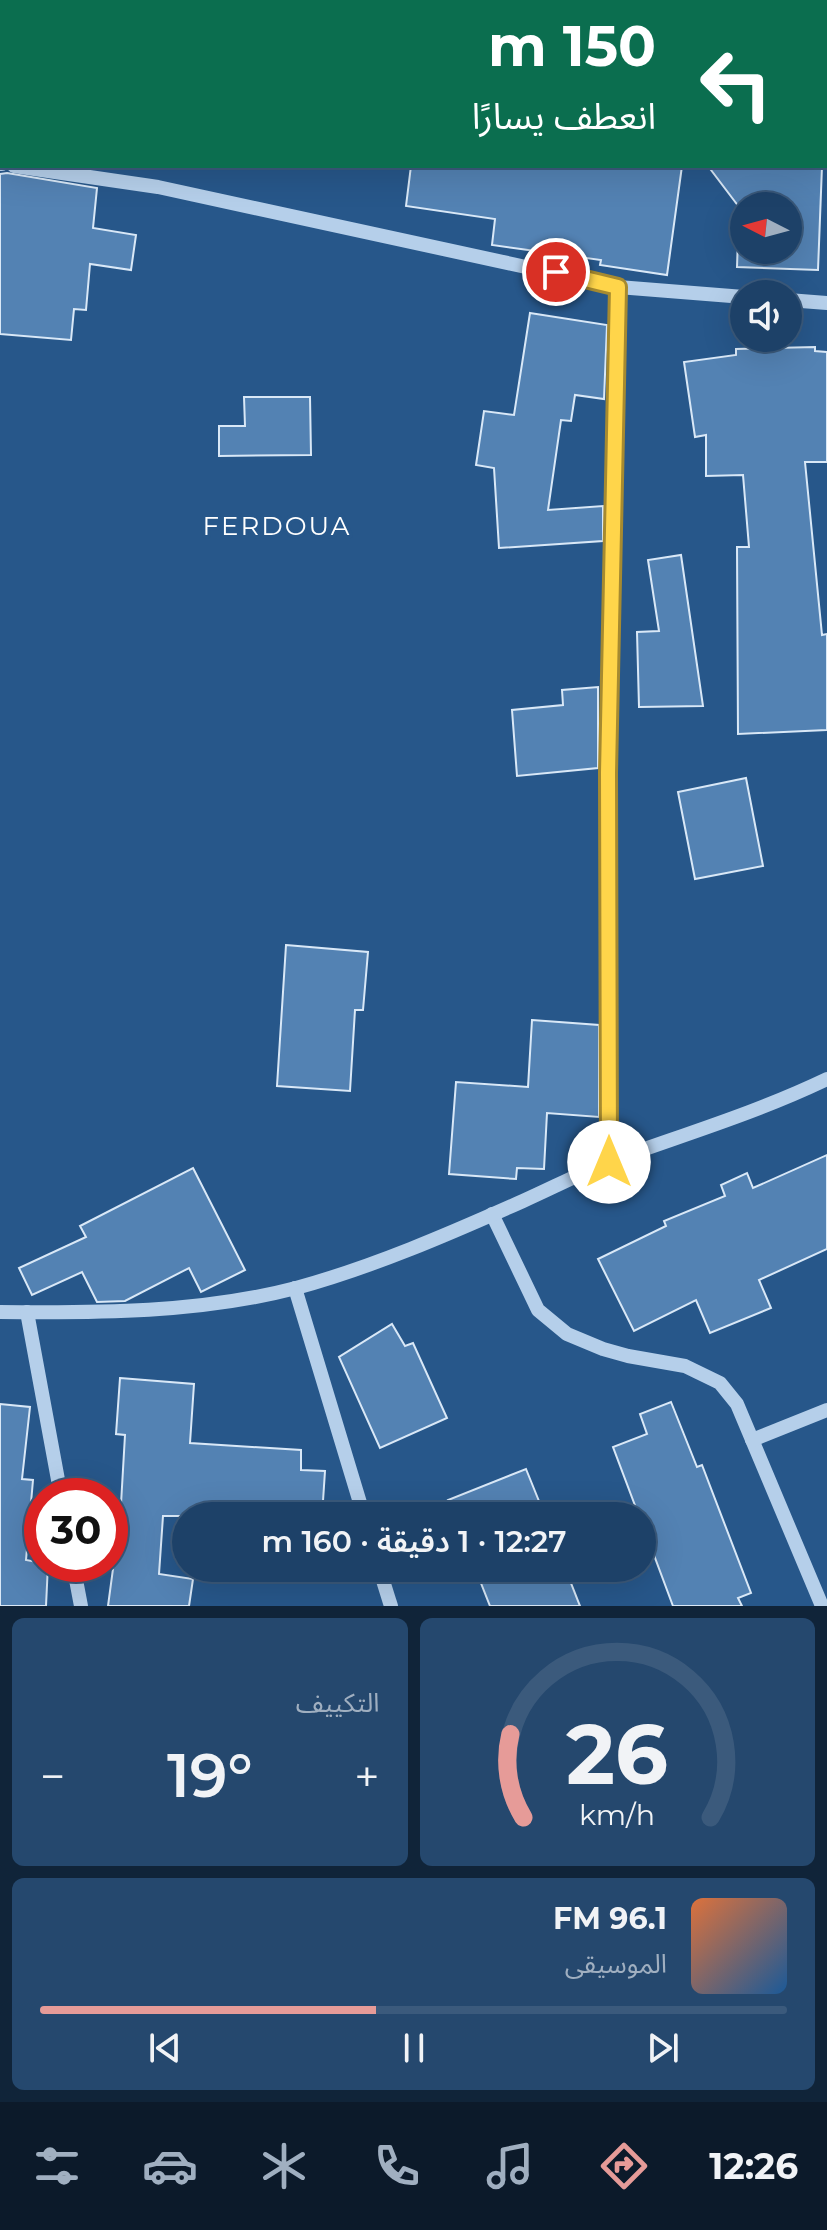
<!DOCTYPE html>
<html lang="ar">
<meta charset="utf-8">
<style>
:root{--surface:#1d4168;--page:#25486e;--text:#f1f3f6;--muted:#a0afc0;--line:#3b5a7c;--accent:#e69b98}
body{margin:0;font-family:Montserrat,"Noto Sans Arabic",sans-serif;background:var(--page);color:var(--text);direction:rtl;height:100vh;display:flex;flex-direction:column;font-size:30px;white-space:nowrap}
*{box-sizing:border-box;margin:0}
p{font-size:26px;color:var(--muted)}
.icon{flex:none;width:44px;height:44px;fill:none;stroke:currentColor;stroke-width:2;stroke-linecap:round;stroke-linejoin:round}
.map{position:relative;height:1606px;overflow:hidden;direction:ltr}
.side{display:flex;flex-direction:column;gap:12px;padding:12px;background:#102439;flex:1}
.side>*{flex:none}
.top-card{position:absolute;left:0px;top:0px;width:828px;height:168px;box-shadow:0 8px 32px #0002,0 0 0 2px var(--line);direction:rtl;background:#0b6e4f;color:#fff;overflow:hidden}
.needle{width:52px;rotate:276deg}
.buttons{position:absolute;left:730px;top:192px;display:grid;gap:16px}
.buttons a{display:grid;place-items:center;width:72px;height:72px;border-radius:50%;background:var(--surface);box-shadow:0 8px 32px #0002,0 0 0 2px var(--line);font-size:40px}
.speed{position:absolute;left:24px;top:1478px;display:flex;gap:16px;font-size:40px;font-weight:700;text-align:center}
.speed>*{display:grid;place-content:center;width:104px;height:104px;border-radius:50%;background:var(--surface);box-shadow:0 8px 32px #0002,0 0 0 2px var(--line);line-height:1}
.speed .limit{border:12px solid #d22;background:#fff;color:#111}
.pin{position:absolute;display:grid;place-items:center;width:68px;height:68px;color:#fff;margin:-34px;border:4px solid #fff;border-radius:50%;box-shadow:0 2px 8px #0007}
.me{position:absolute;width:88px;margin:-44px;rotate:0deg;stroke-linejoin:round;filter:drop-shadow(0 0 6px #0008)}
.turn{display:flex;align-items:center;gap:28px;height:168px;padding:0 40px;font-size:36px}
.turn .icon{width:104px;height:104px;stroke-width:2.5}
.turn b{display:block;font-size:56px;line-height:68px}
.big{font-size:60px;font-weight:600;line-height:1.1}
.side .widget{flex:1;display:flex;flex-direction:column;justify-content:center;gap:12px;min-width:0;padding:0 28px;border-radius:12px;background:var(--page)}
.side .dial{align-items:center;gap:0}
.dial svg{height:208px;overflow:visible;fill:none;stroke:var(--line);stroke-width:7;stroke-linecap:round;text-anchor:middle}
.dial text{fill:var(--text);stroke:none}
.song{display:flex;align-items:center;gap:24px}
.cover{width:96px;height:96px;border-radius:12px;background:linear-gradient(135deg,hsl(20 70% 55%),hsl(210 70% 35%))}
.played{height:8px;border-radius:4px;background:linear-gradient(90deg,var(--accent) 45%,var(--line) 45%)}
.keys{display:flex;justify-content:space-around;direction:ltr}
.heat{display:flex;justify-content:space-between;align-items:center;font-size:44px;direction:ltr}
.side .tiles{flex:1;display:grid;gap:12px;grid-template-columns:1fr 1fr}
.widget:last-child{grid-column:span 2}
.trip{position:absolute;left:172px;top:1502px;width:484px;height:80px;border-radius:40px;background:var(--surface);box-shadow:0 8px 32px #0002,0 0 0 2px var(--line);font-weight:600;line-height:80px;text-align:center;direction:rtl}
.tab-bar{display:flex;height:128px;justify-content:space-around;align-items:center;background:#0c1a2a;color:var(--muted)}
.tab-bar .icon{width:56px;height:56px}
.tab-bar .current{color:var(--accent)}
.tab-bar b{font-size:36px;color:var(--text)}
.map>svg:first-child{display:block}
.building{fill:#5382b3;stroke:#d9e8f7;stroke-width:2;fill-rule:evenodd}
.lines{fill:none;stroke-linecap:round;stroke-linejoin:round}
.minor{stroke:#b5cfea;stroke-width:14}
.route-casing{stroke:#a68a30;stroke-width:20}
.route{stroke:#ffd54a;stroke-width:14}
.labels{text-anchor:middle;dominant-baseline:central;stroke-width:7;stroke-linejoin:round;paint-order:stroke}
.quarter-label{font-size:26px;letter-spacing:2px;fill:#fff;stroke:#27578a}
</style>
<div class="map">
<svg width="827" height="1606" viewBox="0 0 827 1606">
<rect width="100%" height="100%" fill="#27578a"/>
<g class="building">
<path d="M411 166H682L667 275 600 265 601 260 492 245 495 219 406 206Z"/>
<path d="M708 166H822L818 270 737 267 739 207ZM744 206H788V250H744Z"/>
<path d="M7 173 97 188 93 228 136 235 131 270 90 264 86 310 74 309 71 340 0 334V174Z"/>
<path d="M530 313 607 325 604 399 575 395 571 421 561 420 548 510 603 506V541L499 548 494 468 476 465 484 411 514 415Z"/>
<path d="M815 347V351L827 352V462H805L822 635 827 634V730L738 734 737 547H749L743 475 706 476V435L695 437 684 362 736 355V349Z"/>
<path d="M244 397H310L311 455 219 456V426H245Z"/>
<path d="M681 555 703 706 639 707 637 632 659 631 648 560Z"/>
<path d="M598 687V768L517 776 512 710 563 705 562 690Z"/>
<path d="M746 778 763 866 695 879 678 792Z"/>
<path d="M286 945 368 952 363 1010H355L350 1091 277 1086Z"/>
<path d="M532 1020 599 1025V1117L547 1113 544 1169 517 1168 516 1179 449 1174 456 1082 528 1087Z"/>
<path d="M827 1155V1249L759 1280 771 1308 710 1333 696 1300 634 1331 598 1259 666 1226 664 1221 725 1196 721 1185 747 1173 753 1188Z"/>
<path d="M193 1168 245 1270 201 1292 189 1268 125 1301 97 1302 82 1272 32 1295 19 1268 86 1237 80 1226Z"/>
<path d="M392 1324 405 1346 413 1343 447 1418 380 1448 339 1357Z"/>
<path d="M120 1378 194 1384 190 1443 301 1450V1470L325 1471 322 1516H163L159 1574 193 1579 189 1606H108L115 1554H113L117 1503 121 1504 125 1435 116 1434Z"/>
<path d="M671 1402 697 1467 702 1465 751 1593 738 1598 742 1606H673L642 1523V1516H639L613 1447 647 1434 640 1414Z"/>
<path d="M0 1404 30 1407 22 1479 33 1480 26 1560 48 1564 46 1606H0Z"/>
<path d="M526 1469 545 1516H455L448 1500Z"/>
<path d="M475 1568H565L580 1606H490Z"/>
</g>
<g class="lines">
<g class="minor">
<path d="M0 164H2"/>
<path d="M14 166 158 187 618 287 744 297"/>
<path d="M788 300 827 303"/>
<path d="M609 1162 608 773 618 287"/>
<path d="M492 1214 538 1310 567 1334 603 1349 628 1356 685 1366 720 1383 737 1404 822 1606"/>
<path d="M295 1288 364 1516"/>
<path d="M0 1312C98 1313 200 1313 296 1288 373 1267 449 1234 523 1201 552 1188 581 1173 611 1161 685 1134 756 1113 827 1079"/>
<path d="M27 1312 61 1496"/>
<path d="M752 1440 827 1410"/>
<path d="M73 1564 81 1606"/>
<path d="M379 1568 391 1606"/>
</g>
</g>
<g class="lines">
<g class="route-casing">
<path id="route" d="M556 272 618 287 608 773 609 1162"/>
</g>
<use href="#route" class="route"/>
</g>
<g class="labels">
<g class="quarter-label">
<text x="277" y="526">FERDOUA</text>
</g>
</g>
</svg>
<div class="buttons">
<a><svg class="needle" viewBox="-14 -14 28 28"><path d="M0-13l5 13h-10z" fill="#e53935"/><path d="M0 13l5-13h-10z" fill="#a0afc0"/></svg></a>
<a><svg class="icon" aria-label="sound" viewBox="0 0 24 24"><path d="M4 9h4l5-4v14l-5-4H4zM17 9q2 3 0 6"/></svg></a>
</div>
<div class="speed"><div class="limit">30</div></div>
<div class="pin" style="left:556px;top:272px;background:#d93025"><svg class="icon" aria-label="arrive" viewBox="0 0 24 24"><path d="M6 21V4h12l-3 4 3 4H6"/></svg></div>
<svg class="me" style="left:609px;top:1162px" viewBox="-20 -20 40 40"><circle r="19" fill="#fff"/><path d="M0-13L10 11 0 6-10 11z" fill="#ffd54a"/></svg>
<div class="trip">12:27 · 1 دقيقة · 160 m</div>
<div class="top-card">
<div class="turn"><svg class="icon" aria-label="left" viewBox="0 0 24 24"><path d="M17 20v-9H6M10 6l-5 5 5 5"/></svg><div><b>150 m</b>انعطف يسارًا</div></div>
</div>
</div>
<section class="side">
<div class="tiles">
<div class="widget dial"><svg viewBox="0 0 100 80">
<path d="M14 69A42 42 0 1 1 86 69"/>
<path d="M14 69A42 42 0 0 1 9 37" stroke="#e69b98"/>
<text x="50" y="56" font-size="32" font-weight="700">26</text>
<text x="50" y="72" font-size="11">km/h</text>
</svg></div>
<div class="widget"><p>التكييف</p>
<div class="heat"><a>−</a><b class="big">19°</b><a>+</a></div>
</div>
<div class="widget">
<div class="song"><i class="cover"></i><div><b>96.1 FM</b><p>الموسيقى</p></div></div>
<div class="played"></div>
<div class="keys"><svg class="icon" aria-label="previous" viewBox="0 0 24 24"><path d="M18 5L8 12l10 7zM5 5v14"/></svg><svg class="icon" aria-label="pause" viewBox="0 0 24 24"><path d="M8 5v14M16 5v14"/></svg><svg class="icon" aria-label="next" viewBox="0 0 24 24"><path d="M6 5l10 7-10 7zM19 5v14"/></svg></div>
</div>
</div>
</section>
<nav class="tab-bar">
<b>12:26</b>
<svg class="icon current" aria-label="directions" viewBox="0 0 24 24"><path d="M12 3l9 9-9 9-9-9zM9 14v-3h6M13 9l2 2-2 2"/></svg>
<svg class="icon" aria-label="music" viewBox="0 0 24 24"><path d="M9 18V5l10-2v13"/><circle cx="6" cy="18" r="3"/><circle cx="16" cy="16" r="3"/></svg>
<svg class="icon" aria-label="phone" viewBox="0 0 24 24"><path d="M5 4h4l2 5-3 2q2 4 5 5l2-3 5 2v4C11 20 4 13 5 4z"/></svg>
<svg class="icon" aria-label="climate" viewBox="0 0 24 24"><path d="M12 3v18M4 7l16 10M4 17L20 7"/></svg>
<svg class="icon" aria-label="car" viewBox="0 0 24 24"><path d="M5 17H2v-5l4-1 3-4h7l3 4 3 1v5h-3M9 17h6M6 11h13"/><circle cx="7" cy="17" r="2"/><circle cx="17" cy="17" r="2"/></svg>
<svg class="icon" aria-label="filters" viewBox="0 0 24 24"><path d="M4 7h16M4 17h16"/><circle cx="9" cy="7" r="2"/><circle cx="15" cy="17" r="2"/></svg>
</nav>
